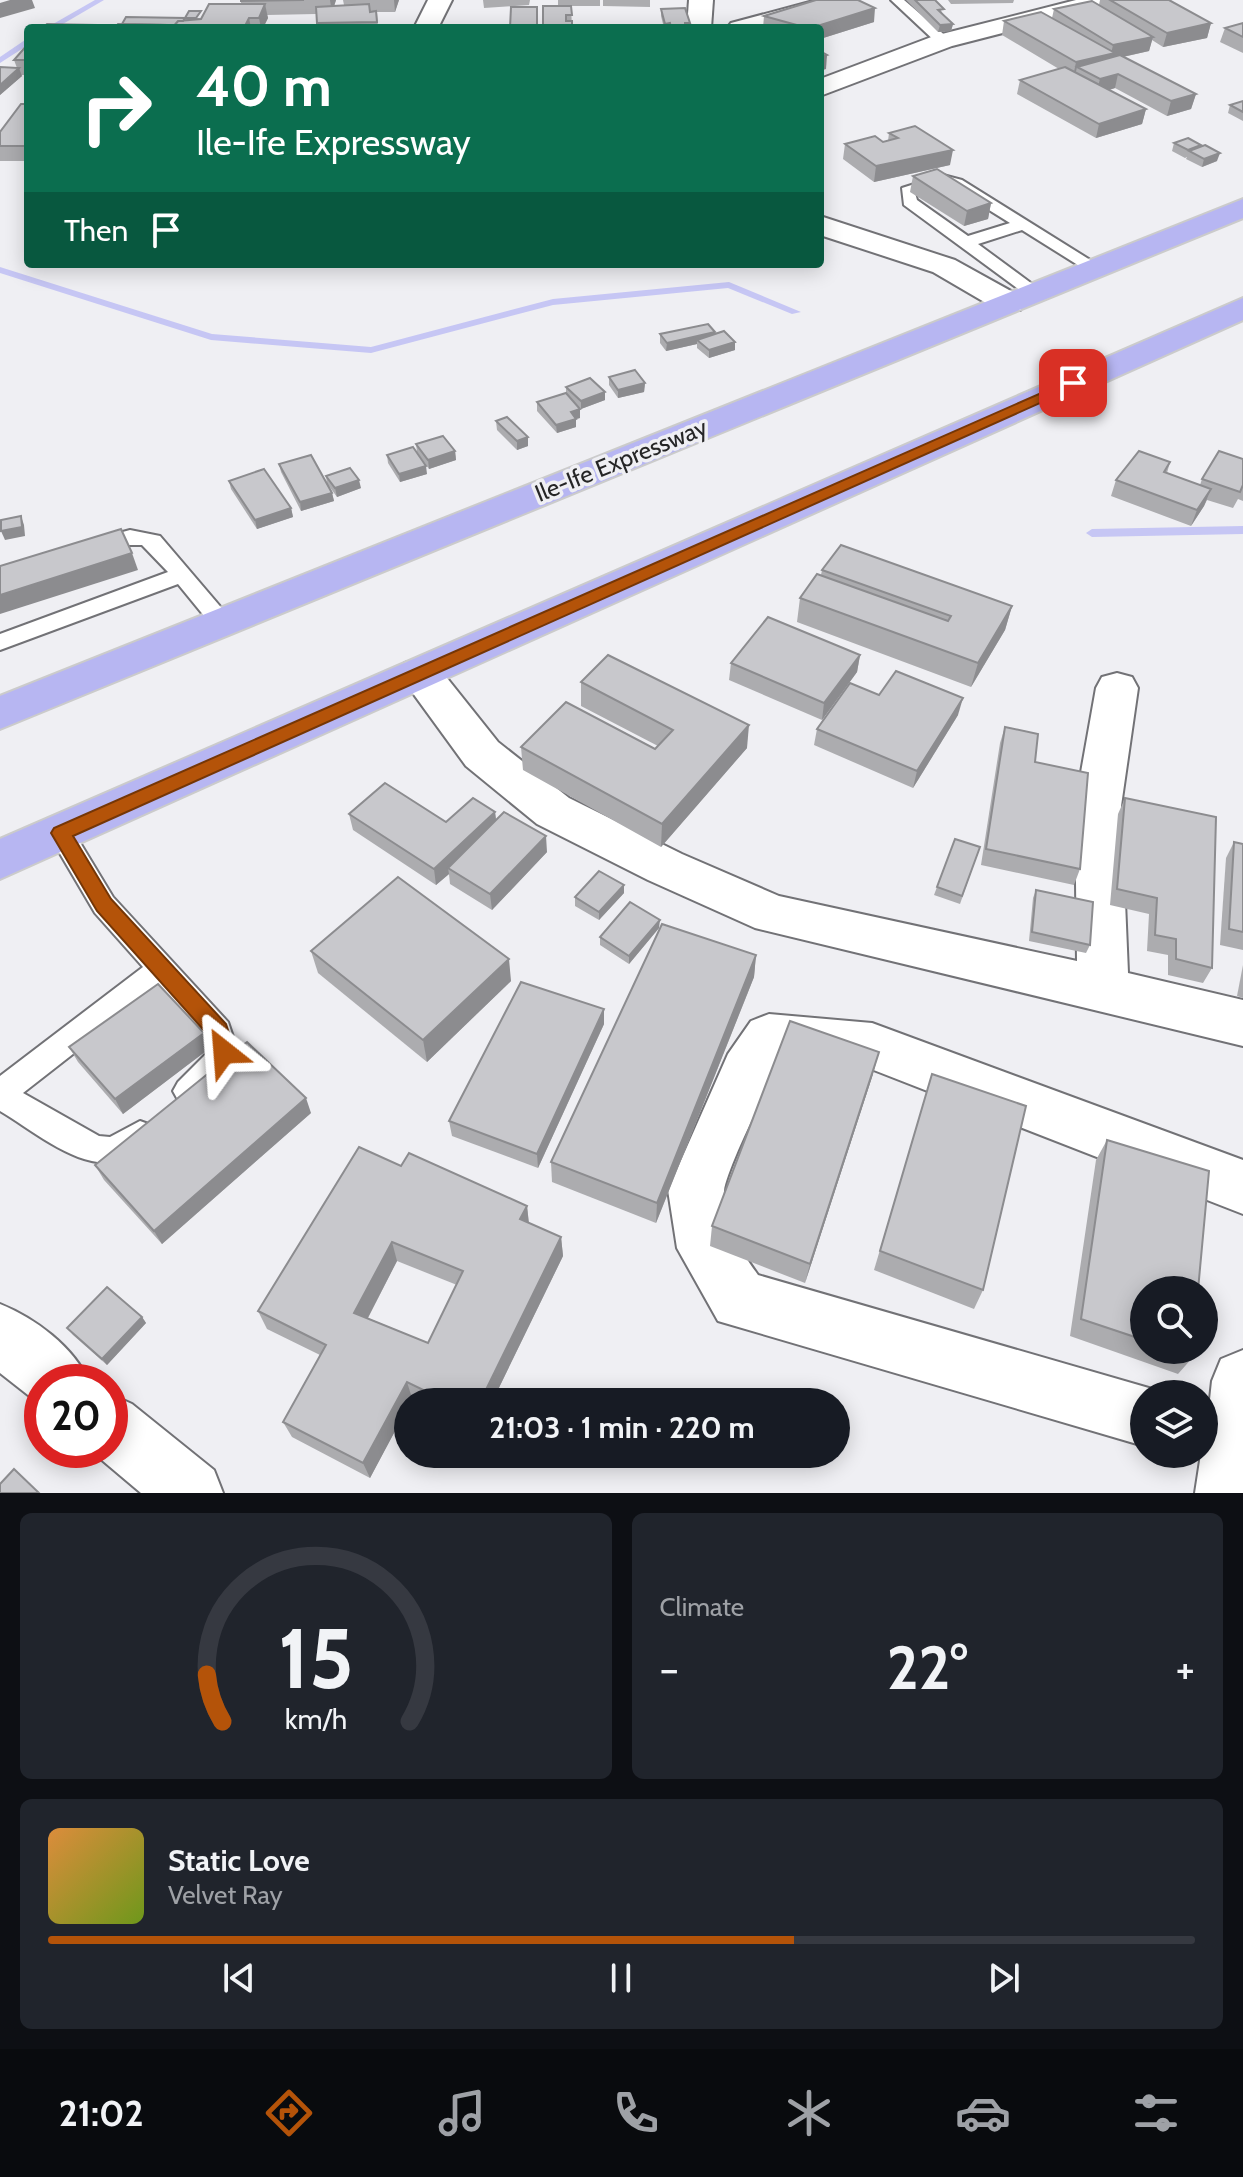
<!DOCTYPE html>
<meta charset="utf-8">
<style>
:root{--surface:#171b24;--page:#20242c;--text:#f1f3f6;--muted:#9ea1a6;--line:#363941;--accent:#b45309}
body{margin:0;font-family:Cabin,sans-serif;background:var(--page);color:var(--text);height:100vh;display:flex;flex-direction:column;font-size:30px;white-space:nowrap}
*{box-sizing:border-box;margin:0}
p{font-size:26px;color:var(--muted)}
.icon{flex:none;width:44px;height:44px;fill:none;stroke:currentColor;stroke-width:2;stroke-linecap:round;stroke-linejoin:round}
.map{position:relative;height:1493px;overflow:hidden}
.panel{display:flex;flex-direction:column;gap:20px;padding:20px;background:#0d0f14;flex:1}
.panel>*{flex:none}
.guide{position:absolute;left:24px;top:24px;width:800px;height:244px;border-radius:8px;box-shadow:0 4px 20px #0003;background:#0b6e4f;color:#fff;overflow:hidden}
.fabs{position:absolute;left:1130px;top:1276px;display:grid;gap:16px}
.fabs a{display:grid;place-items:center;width:88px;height:88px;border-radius:50%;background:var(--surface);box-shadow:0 4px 20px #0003;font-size:40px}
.speed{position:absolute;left:24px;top:1364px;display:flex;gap:16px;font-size:40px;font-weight:700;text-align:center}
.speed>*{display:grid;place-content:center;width:104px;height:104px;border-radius:50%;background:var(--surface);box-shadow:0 4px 20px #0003;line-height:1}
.speed .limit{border:12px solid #d22;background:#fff;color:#111}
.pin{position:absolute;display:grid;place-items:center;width:68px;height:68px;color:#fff;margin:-34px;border-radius:16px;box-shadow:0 4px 12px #0006}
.me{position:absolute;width:88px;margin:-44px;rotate:332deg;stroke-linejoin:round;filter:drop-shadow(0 0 6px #0008)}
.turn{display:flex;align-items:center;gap:28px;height:168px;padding:0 40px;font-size:36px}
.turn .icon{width:104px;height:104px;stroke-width:2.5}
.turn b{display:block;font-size:56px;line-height:68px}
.then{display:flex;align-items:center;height:76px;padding:0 40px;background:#0003;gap:16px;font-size:30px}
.big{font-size:60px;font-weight:700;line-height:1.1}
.panel .tile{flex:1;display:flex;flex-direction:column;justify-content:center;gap:12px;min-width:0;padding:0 28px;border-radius:12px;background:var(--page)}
.panel .dial{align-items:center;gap:0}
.dial svg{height:208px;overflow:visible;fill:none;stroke:var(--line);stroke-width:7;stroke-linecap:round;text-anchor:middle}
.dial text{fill:var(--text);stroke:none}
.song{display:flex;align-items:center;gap:24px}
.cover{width:96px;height:96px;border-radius:12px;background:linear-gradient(135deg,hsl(30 70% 55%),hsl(80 70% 35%))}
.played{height:8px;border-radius:4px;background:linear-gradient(90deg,var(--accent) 65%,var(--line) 65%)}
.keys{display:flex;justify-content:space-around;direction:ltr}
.heat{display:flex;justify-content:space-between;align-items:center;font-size:44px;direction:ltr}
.panel .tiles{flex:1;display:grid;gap:20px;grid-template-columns:1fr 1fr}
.tile:last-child{grid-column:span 2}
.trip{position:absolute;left:394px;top:1388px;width:456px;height:80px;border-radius:40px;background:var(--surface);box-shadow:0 4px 20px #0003;font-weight:700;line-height:80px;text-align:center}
.tabs{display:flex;height:128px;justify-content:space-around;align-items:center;background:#090b0e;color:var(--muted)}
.tabs .icon{width:56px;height:56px}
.tabs .selected{color:var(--accent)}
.tabs b{font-size:36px;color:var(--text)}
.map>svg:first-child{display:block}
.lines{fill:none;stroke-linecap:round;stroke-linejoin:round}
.stream{fill:#c6c6f4;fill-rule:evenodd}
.lane-casing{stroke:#727276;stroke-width:4}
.street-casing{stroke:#727276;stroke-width:4}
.highway-casing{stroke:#cbcbcb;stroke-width:4}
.lane{fill:#fff;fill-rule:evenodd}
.street{fill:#fff;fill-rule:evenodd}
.highway{fill:#b7b6f2;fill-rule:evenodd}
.wall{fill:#acacaf;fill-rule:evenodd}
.shaded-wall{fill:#8c8c8f}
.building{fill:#c8c8cc;stroke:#8c8c8f;stroke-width:2;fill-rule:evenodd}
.route{fill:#b45309;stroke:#753606;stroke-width:2}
.labels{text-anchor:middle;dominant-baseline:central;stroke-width:7;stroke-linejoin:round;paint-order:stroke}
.street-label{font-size:24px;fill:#252526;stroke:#efeff3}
</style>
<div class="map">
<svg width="1243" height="1493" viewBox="0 0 1243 1493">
<rect width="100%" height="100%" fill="#efeff3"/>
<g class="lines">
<g class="stream">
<path d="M95 0H104L56 28H46Z"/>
<path d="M25 40H28V45L0 63V57Z"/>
<path d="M0 267 212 334 371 347 553 299 729 282 801 312 792 314 728 288 553 305 371 353 211 340 0 273Z"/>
<path d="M1243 526V534L1092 537 1086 533 1092 529Z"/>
</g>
<g class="lane-casing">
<g id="lane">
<path d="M891 0H904L948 38V44H938Z"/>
<path d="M943 175 962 180 1103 268 1101 272H1089L1022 230 978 244 1043 292 1034 297 1028 296 904 205 902 188ZM944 185 952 187 1010 223 968 236 917 200 915 193Z"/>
<path d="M130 530 160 536 230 618 233 623 230 628H214L178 584 0 650V634L168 572 142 545H123L93 554 83 547 93 540Z"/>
<path d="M61 823 70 826 113 897 228 1022 238 1052C228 1075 212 1095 188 1104L178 1100 173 1091 178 1082 209 1051 205 1037 160 986 23 1093 99 1136 110 1137 140 1121 151 1125 155 1135C150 1146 143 1149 133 1155 90 1181 38 1133 0 1111V1076L143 967 95 913 52 840 48 833 52 826Z"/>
</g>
</g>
<g class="street-casing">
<g id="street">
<path d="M428 0H452L438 28H414Z"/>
<path d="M689 0H713L711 28H687Z"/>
<path d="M817 0H855L851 5 766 28H727L731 23Z"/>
<path d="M1076 0H1116L1112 5 952 46 820 96V79L934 36Z"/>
<path d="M820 216 955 260 1020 296 1025 303 1020 310H998L933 272 820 235Z"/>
<path d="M420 659 435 663 498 742 569 798 682 854 779 896 1077 961 1075 806 1096 688 1102 677 1117 673 1132 677 1138 688 1121 806 1128 973 1243 1000V1046L755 928 648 880 537 824 466 766 399 674 405 663Z"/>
<path d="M769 1014 872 1023 1243 1160V1214L871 1069 782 1061C770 1081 726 1170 724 1191 722 1223 741 1251 758 1275L1166 1393 1144 1394V1446L718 1321 677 1248 668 1190 728 1054 751 1021Z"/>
<path d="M0 1304C35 1318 74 1347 89 1382H42V1406L0 1373Z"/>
<path d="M1243 1350V1493H1195L1201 1454H1204L1212 1381 1221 1359Z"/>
<path d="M110 1394 132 1404 214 1470 223 1493H141L90 1450H110Z"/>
</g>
</g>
<g class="highway-casing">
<g id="highway">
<path d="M1243 199V218L0 729V696Z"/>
<path d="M1243 298V320L0 879V839Z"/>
</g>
</g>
<use href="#lane" class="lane"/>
<use href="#street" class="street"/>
<use href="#highway" class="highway"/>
</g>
<g class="wall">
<path d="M241 0H336L334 6 344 5 343 0H399L395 12H377L378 28H317L316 14 267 15 268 18 263 28H115L122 24 126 17 202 18 241 4Z"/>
<path d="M483 0H530L529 5 484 8Z"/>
<rect x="558" y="0" width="42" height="6"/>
<path d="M603 0H650V7L603 6Z"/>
<path d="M906 0H935L943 14 953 24 951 31 938 32Z"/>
<path d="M948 0H1014L1013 3 951 4Z"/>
<path d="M1100 0H1169L1211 23 1207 38 1163 47 1152 40 1149 51 1123 57 1196 94 1191 109 1167 116 1115 88 1109 90 1146 109 1142 124 1096 138 1017 94 1020 80 1059 69 1002 35 1004 21 1052 18 1054 9 1099 5Z"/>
<path d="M571 6 572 28H543Z"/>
<path d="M661 9 690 23V28H664L661 16Z"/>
<path d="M764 16 874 22 820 39V28H763Z"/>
<path d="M1243 23V53L1220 42 1225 28Z"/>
<path d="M28 44V75H21L22 76 0 95V67L17 68 14 60Z"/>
<path d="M1243 101V121L1228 113 1230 105Z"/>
<path d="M28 104V161H0V132Z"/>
<path d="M889 133 950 165 874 182 843 159 845 144 883 142 888 141Z"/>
<path d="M1174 143 1201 147 1217 161 1202 167 1186 159 1187 157 1185 158 1172 151Z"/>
<path d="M913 176 991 203 988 219 964 226 910 192Z"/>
<path d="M715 332V334L735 342V350L709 358 697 348V344L666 351 660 343V334Z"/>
<path d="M609 377 645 383 644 392 618 398 609 385Z"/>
<path d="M566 387 605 400 581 409 574 403 580 418 576 419V427L557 433 537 411V402L566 394Z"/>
<path d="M496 421 528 437V446L517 450 497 430Z"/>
<path d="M416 444 455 451 456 460 429 469 417 452Z"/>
<path d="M387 455 427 474 400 482 388 463Z"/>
<path d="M1243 459V501L1238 499 1233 508 1207 500 1204 506 1191 526 1111 496 1116 480 1170 462 1167 473 1200 485 1202 479Z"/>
<path d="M279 464 327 484 326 476 361 488 337 497 329 486 332 493 334 501 301 511 281 472Z"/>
<path d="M229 481 291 508 293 517 257 529 231 489Z"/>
<path d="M822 570 1012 606 1005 630 971 687 797 622 800 598 821 575Z"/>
<path d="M860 655 857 672 822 720 729 680 731 663Z"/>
<path d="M581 682 747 748 661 847 523 770 521 747 655 749 658 746 581 706Z"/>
<path d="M879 695 958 715 913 788 814 745 817 729Z"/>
<path d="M1005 727 1035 762 1080 869 1074 885 981 865 1000 743Z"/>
<path d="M1125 798 1212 968 1203 983 1168 975V955L1147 951 1149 914 1110 905 1118 814Z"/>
<path d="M495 812 496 820 547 852 492 910 450 884 449 874 436 885 353 830 349 814 446 822Z"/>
<path d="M1234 842 1243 844V950L1220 945 1226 858Z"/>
<path d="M980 847 960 904 934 895 937 887Z"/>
<path d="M624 885V893L599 920 575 906V897Z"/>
<path d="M1036 890 1090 945 1086 953 1029 941 1033 898Z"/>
<path d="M659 928 629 964 600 945V937Z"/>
<path d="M311 951 511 981 427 1062 318 973Z"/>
<path d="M756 955 754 977 656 1223 552 1182 551 1162Z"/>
<path d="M1243 965V998L1237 996Z"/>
<path d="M604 1009V1024L538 1168 452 1136 449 1121Z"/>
<path d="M69 1047 210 1048 123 1114 78 1062Z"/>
<path d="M873 1074 805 1283 710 1246 712 1226Z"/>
<path d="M932 1074 983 1290 974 1309 874 1270Z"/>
<path d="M311 1113 162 1244 104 1180 95 1165Z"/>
<path d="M1107 1140 1144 1290V1350H1193V1357L1178 1374 1070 1336 1096 1160Z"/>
<path d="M401 1166 527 1206 529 1223 561 1237 563 1256 492 1402H420L412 1398 370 1478 292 1437 283 1422 320 1355 267 1329 258 1311ZM397 1261 457 1285 428 1343 368 1318Z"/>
<path d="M142 1317 146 1323 107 1365 73 1335 67 1328Z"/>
</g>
<g class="shaded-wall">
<path d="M10 0H32L35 8 0 18V3Z"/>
<path d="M330 0H336L332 13Z"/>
<path d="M394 0H399L395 12Z"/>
<path d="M265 4 268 18 263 28H261L259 18Z"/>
<path d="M875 8 874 22 820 39V28H811Z"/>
<path d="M249 18 251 28H244Z"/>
<path d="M1211 23 1207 38 1163 47 1167 33Z"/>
<path d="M953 24 951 31 938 32 940 25Z"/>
<path d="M1153 37 1149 51 1077 67 1075 76 1073 77 1076 62 1111 54 1113 45Z"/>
<path d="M827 55 826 69 820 71V57Z"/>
<path d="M19 68 22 76 0 95V85Z"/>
<path d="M1118 74 1115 88 1096 94 1100 79Z"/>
<path d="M1196 94 1191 109 1167 116 1171 101Z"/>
<path d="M1146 109 1142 124 1096 138 1099 124Z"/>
<path d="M953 150 950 165 874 182 876 166Z"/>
<path d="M1220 153 1217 161 1202 167 1204 159Z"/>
<path d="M991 203 988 219 964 226 967 211Z"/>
<path d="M715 332V340H697V344L666 351 667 343Z"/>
<path d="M735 342V350L709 358V350Z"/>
<path d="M645 383 644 392 618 398V390Z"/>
<path d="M605 392V400L581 409V401Z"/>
<path d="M580 409V418L576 419V427L557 433 556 425 571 412Z"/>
<path d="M528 437V446L517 450V441Z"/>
<path d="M455 451 456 460 429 469 428 460Z"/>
<path d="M426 466 427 474 400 482 399 474Z"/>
<path d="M359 480 361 488 337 497 335 488Z"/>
<path d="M1211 489 1204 506 1191 526 1197 510Z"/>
<path d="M332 493 334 501 301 511 300 502Z"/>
<path d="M291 508 293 517 257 529 255 520Z"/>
<path d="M21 516 24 525 25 536 5 540 1 531Z"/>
<path d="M132 553 138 570 0 614V595Z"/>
<path d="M1012 606 1005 630 971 687 978 663Z"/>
<path d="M860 655 857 672 822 720 824 703Z"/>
<path d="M963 698 958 715 913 788 917 771Z"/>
<path d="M749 725 747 748 661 847 662 824Z"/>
<path d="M495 812 497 828 448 868 449 874 436 885 434 869Z"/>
<path d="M546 836 547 852 492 910 490 894Z"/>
<path d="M624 885V893L599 920V912Z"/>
<path d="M660 920 659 928 629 964V956Z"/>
<path d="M756 955 754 977 656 1223 657 1203Z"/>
<path d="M509 959 511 981 427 1062 423 1040Z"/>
<path d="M604 1009V1024L538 1168 537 1154Z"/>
<path d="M204 1033 210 1048 123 1114 115 1099Z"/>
<path d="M879 1052 873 1074 805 1283 810 1264Z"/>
<path d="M306 1098 311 1113 162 1244 154 1231Z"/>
<path d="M527 1206 529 1226 520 1219Z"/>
<path d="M561 1237 563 1256 492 1402H480Z"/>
<path d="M392 1242 397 1261 361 1331 354 1313Z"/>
<path d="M142 1317 146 1323 107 1365 102 1359Z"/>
<path d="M407 1382 412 1398 411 1402H408V1407L370 1478 363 1463Z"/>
</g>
<g class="building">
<path d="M241 0H304L241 1Z"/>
<path d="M816 0H858L875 8 811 28H788L785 26 793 24 764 16Z"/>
<path d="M915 0H935L944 9 938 10 953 24 940 25Z"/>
<path d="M1110 0H1169L1211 23 1167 33Z"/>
<path d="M1092 1 1153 37 1113 45 1054 9Z"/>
<path d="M209 4H265L259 18H249L244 28H172L178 21 201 19Z"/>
<path d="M369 4 370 12 376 11 377 22 317 23 316 7Z"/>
<path d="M543 6H571L572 15H566V21H572V28H543Z"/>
<path d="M511 7H537V28H510Z"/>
<path d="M685 8 690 23H685V28H671L670 23 665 24 661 9Z"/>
<path d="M189 11H201L196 18H185Z"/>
<path d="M1041 12 1115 53 1076 62 1004 21Z"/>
<path d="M126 17 185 18 183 21H178L172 28H168L167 25 122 24Z"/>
<path d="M1243 23V37L1225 28Z"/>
<path d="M47 24 96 25 94 28H43Z"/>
<path d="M118 24 167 25 165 28H115Z"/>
<path d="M28 44V60H14Z"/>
<path d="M820 51 827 55 820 57Z"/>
<path d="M1120 55 1196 94 1171 101 1118 74 1100 79 1077 67Z"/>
<path d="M0 67 19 68 0 85Z"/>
<path d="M1065 67 1146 109 1099 124 1020 80Z"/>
<path d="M1243 101V112L1230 105Z"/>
<path d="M21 104H28V146H0V132Z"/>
<path d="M915 126 953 150 876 166 845 144 875 136 883 142 898 138 889 133Z"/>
<path d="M1188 138 1201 145 1188 150 1174 143Z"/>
<path d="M1205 145 1220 153 1204 159 1189 151Z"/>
<path d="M937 169 991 203 967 211 913 176Z"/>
<path d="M708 324 715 332 667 343 660 334Z"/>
<path d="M724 331 735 342 709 350 697 340Z"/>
<path d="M635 370 645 383 618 390 609 377Z"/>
<path d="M590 378 605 392 581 401 566 387Z"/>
<path d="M566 393 580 409 571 412 576 419 556 425 537 402Z"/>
<path d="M507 417 528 437 517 441 496 421Z"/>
<path d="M443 436 455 451 428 460 416 444Z"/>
<path d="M413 447 426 466 399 474 387 455Z"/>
<path d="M1139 451 1170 462 1164 472 1211 489 1197 510 1116 480Z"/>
<path d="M1219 451 1243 459V485L1240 492 1202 479Z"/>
<path d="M311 455 332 493 300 502 279 464Z"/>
<path d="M350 468 359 480 335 488 326 476Z"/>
<path d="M264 469 291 508 255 520 229 481Z"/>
<path d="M21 516 22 527 1 531V520Z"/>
<path d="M121 529 132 553 0 595V566Z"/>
<path d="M841 545 1012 606 978 663 800 598 817 574 948 621 951 616 822 570Z"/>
<path d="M768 617 860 655 824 703 731 663Z"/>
<path d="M608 655 749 725 662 824 521 747 566 702 655 749 673 730 581 682Z"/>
<path d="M896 671 963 698 917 771 817 729 850 683 879 695Z"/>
<path d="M1005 727 1038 734 1035 762 1088 773 1080 869 986 849Z"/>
<path d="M385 783 446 822 473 798 495 812 434 869 349 814Z"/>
<path d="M1125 798 1216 817 1212 968 1176 959V939L1155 935 1157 898 1117 889Z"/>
<path d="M504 812 546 836 490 894 448 868Z"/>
<path d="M955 839 980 847 962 896 937 887Z"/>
<path d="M1234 842 1243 844V932L1229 929Z"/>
<path d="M599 871 624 885 599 912 575 897Z"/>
<path d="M398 877 509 959 423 1040 311 951Z"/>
<path d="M1036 890 1093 902 1090 945 1032 932Z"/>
<path d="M630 902 660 920 629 956 600 937Z"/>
<path d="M662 924 756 955 657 1203 551 1162Z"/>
<path d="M521 982 604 1009 537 1154 449 1121Z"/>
<path d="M158 984 204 1033 115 1099 69 1047Z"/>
<path d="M790 1021 879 1052 810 1264 712 1226Z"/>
<path d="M247 1042 306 1098 154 1231 95 1165Z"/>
<path d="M932 1074 1026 1106 983 1290 880 1251Z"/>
<path d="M1107 1140 1209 1171 1198 1290H1144V1340L1081 1319Z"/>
<path d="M359 1147 401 1166 409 1153 527 1206 520 1219 561 1237 480 1402H448L407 1382 363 1463 283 1422 326 1345 258 1311ZM392 1242 463 1271 428 1343 354 1313Z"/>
<path d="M107 1287 142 1317 102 1359 67 1328Z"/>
<path d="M1174 1350H1193V1357Z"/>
<path d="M14 1469 39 1493H0V1484Z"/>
</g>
<path class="route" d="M1073 379 1080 383 1078 386 73 836 111 899 226 1024 235 1052 232 1059 224 1061 217 1059 209 1036 97 911 51 833 54 828Z"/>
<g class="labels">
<g class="street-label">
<text transform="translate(621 460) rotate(-22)">Ile-Ife Expressway</text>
</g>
</g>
</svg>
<div class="fabs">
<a><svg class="icon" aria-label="search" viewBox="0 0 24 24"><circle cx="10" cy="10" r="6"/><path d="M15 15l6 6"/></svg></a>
<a><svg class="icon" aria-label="layers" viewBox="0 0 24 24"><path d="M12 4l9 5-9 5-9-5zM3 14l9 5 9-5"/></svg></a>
</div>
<div class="speed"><div class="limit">20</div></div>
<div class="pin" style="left:1073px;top:383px;background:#d93025"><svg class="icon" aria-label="arrive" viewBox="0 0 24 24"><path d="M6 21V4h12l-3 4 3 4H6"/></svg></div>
<svg class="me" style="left:224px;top:1052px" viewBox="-20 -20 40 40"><path d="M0-17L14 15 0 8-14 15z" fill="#b45309" stroke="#fff" stroke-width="4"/></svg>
<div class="trip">21:03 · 1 min · 220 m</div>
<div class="guide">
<div class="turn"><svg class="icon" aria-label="right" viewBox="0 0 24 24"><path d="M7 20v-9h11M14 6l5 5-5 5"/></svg><div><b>40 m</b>Ile-Ife Expressway</div></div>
<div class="then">Then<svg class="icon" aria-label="arrive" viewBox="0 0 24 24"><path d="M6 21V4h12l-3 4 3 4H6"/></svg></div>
</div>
</div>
<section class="panel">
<div class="tiles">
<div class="tile dial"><svg viewBox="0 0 100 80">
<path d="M14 69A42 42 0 1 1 86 69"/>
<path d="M14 69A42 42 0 0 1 8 51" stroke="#b45309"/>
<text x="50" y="56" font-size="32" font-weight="700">15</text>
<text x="50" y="72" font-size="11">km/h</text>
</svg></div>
<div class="tile"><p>Climate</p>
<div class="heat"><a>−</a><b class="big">22°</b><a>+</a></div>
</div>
<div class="tile">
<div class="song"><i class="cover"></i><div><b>Static Love</b><p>Velvet Ray</p></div></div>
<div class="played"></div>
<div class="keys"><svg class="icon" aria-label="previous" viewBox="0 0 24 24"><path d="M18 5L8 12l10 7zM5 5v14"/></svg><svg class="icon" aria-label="pause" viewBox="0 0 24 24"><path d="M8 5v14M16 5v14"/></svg><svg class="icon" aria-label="next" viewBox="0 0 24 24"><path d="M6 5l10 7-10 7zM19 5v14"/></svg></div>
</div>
</div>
</section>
<nav class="tabs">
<b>21:02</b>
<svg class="icon selected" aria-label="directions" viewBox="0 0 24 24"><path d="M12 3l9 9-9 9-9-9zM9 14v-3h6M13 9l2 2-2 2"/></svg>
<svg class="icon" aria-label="music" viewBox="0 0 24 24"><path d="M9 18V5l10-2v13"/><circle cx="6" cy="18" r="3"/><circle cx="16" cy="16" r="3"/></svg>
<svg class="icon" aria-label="phone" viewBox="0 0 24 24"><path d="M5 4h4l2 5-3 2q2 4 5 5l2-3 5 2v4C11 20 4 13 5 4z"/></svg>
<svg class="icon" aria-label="climate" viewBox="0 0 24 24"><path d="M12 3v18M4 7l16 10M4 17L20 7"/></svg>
<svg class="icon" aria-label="car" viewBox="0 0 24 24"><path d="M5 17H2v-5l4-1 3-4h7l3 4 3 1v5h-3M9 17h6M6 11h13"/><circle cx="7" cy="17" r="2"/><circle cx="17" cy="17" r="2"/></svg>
<svg class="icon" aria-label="filters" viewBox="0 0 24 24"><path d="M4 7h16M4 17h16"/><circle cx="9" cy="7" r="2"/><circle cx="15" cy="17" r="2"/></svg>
</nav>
